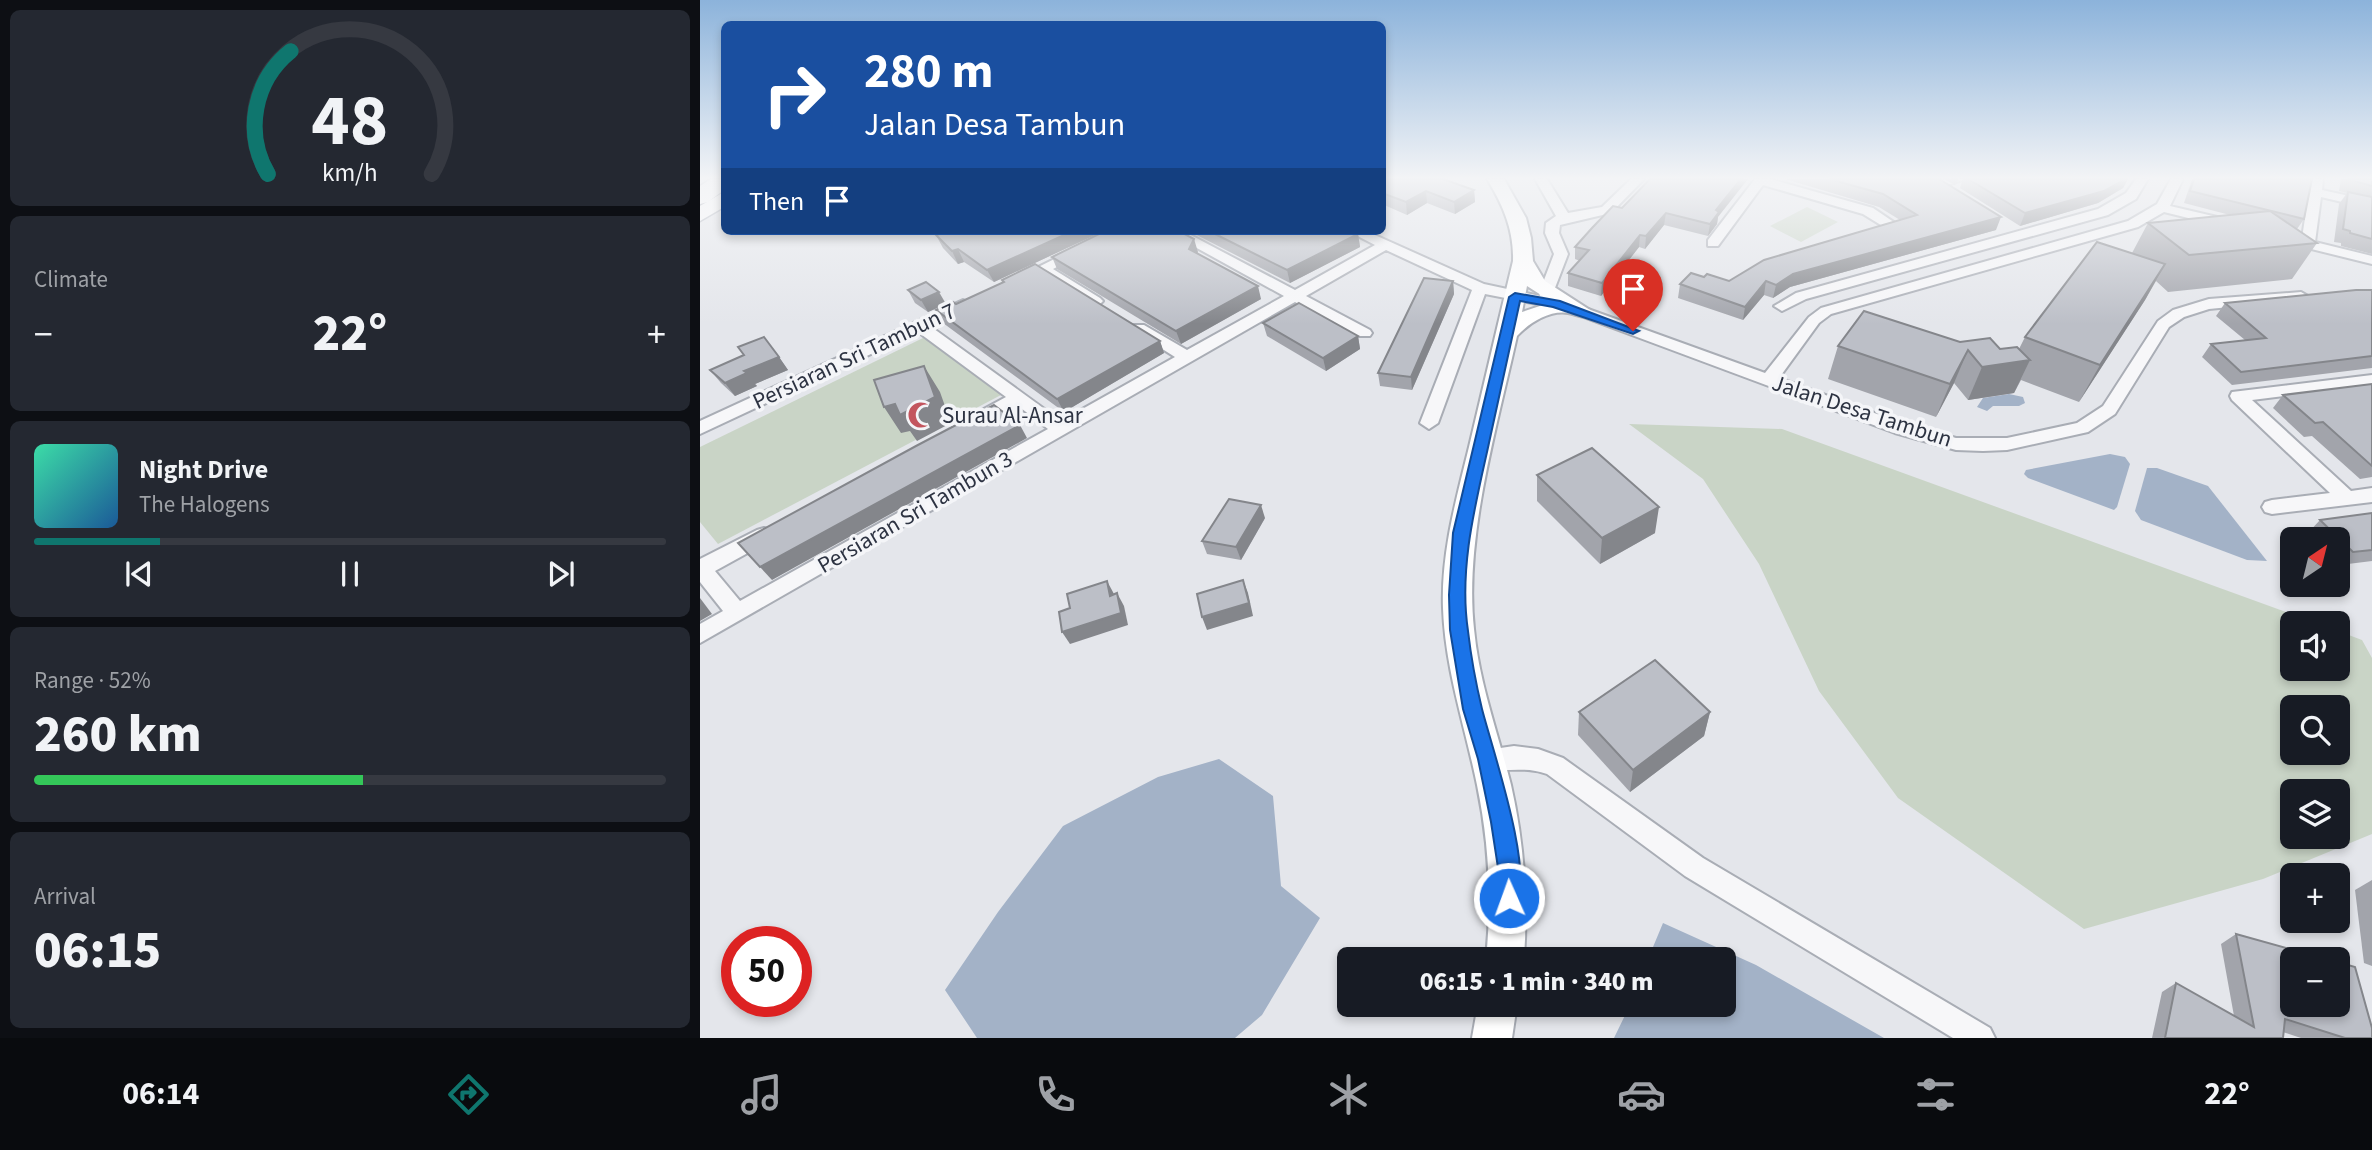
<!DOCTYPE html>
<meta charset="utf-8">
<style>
:root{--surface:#171b24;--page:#242831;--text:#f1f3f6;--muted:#9ea1a6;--line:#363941;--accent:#0f766e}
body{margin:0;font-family:"Source Sans 3",sans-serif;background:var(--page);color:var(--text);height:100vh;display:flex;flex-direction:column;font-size:26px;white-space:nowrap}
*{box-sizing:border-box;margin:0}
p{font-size:23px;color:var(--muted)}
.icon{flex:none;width:38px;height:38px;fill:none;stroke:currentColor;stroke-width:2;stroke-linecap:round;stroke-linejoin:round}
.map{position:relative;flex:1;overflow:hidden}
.sheet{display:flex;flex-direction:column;gap:10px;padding:10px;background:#0d0f14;width:700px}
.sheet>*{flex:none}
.banner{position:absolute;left:21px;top:21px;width:665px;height:214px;border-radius:10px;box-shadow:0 4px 10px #0003;background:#1a4fa0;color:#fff;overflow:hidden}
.needle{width:46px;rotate:35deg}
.controls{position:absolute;left:1580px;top:527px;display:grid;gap:14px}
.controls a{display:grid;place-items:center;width:70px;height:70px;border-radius:10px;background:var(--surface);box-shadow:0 4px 10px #0003;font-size:35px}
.speed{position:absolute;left:21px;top:926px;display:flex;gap:14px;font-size:35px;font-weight:700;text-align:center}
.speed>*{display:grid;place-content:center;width:91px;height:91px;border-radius:50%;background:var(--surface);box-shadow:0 4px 10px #0003;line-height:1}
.speed .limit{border:10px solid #d22;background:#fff;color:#111}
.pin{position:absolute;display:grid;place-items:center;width:60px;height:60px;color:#fff;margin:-72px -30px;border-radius:50% 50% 50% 0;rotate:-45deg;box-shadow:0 0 7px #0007}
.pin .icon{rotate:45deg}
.me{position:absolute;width:77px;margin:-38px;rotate:358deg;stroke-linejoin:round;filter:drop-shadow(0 0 5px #0008)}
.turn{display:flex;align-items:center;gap:24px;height:147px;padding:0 28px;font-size:32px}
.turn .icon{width:91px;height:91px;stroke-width:2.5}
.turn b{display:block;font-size:49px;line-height:60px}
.then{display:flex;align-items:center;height:66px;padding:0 28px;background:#0003;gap:14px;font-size:26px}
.big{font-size:52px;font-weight:800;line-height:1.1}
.sheet .card{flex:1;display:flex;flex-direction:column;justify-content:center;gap:10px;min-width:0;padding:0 24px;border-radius:10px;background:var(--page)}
.sheet .dial{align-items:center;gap:0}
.dial svg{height:182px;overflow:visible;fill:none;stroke:var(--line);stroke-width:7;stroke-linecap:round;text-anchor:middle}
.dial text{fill:var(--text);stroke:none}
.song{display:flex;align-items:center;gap:21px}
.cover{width:84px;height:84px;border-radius:10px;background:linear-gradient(135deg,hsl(160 70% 55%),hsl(210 70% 35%))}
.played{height:7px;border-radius:4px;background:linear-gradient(90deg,var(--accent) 20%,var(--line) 20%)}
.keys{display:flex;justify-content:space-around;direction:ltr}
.heat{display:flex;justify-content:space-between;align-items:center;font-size:38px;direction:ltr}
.charge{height:10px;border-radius:5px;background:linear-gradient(90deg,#34c759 52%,var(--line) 0)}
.trip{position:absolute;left:637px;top:947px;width:399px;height:70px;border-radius:10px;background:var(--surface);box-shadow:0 4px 10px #0003;font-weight:800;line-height:70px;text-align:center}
.tab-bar{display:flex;height:112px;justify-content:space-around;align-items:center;background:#090b0e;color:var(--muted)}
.tab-bar .icon{width:49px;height:49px}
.tab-bar .selected{color:var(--accent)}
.tab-bar b{font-size:32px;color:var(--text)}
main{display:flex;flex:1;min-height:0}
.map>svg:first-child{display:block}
.green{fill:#c9d4c6;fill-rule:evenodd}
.water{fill:#a3b2c7}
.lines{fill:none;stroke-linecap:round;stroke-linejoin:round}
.street-casing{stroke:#a9adb5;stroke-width:4}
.secondary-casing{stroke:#a9adb5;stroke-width:4}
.primary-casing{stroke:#a4aab5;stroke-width:3}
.highway-casing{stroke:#8d93a0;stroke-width:3}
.street{fill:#f7f7f9;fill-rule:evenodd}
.secondary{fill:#fff;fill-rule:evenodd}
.primary{fill:#fff;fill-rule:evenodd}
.highway{fill:#fff;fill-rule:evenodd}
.wall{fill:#a2a4ab}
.shaded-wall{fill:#84868b}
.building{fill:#bcbfc7;stroke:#84868b;stroke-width:2}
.route{fill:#1a73e8;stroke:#114b97;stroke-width:2}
.labels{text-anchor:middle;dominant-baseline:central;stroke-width:7;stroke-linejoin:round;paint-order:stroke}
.street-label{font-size:23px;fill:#2d3342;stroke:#f4f5f8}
.poi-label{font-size:23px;fill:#2d3342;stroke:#f4f5f8;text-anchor:start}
</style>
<main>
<section class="sheet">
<div class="card dial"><svg viewBox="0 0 100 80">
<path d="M14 69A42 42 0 1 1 86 69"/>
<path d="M14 69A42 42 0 0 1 24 15" stroke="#0f766e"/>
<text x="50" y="56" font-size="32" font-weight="700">48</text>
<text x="50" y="72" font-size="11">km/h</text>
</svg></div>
<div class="card"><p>Climate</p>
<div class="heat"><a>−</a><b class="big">22°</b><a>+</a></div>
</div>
<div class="card">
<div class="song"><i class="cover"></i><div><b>Night Drive</b><p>The Halogens</p></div></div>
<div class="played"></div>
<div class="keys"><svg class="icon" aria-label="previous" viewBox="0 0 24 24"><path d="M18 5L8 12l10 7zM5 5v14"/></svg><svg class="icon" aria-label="pause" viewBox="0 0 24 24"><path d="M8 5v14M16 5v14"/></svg><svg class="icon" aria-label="next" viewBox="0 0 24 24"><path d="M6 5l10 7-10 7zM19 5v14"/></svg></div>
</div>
<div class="card"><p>Range · 52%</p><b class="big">260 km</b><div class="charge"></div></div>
<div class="card"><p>Arrival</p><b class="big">06:15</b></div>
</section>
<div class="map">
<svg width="1672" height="1038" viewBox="0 0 1672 1038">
<rect width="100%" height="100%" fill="#e4e6eb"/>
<g class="green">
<path d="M1107 207 1138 222 1101 242 1070 226Z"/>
<path d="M225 337 301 395 18 544 0 522V447Z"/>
<path d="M929 424 1082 429 1616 623H1592V668H1638V631L1662 640 1672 658V834L1563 879 1384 929 1198 798 1119 691 1059 564 1003 479ZM1592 707H1638V752H1592ZM1592 791H1638V836H1592Z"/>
</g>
<g class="water">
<path d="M1309 394 1323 397 1325 403 1319 406H1293L1287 411 1277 407 1283 398Z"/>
<path d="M1410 454 1425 457 1430 464 1417 507 1414 510 1328 478 1324 474 1326 470Z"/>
<path d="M1447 468H1457L1508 486 1567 561 1547 560 1441 520 1435 511Z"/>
<path d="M519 759 573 796 581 886 620 918 562 1015 535 1038H277L245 990 298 912 363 826 458 777Z"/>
<path d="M963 923 1056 965 1184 1038H914L930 1005 1024 1004V959H948Z"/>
</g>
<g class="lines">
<g class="street-casing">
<g id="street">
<path d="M835 179H847L868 213 902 207 931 179H944L911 213 860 225 859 233 868 254 853 293 848 297 888 309 1065 373 1109 317 1121 308 1428 221 1457 204 1471 179H1483L1470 206 1530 220V226L1525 227 1464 212 1438 227 1131 314 1119 323 1079 378 1207 425 1256 438H1307L1377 423 1403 406 1458 321 1473 310 1509 299 1601 292 1608 296 1601 300 1509 309 1484 317 1469 327 1415 414 1388 432 1307 450 1283 451 1256 450 1195 433 878 315 852 307 785 294 738 423 729 429 720 423 772 290 686 250 606 296 670 330 672 333 670 336H658L595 302 0 643V624L23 611 0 582V559L57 530 64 528 71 530 74 535 71 540 15 571 40 601 348 429 317 405 281 425H269L266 421 269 417 306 397 218 332 0 434V421L263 300 268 302 271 305 268 308 230 326 361 421 475 357 434 331 431 328 434 325H444L487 350 584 296 466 231H483L595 290 675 245 648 231H666L784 284 840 296 839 293 854 254 845 233 846 223 856 216Z"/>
<path d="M1055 179H1070L1173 208 1201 227 1194 231 1189 230 1163 214 1063 185 1018 246H1008V240Z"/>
<path d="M1246 179H1265L1239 188 1233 184Z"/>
<path d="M1436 179H1448L1436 199 1408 215 1106 299 1082 311 1074 306 1096 293 1398 209 1426 193Z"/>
<path d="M1611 179H1623L1622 190 1672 201V209L1621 197 1615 242 1672 256V264L1587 243V237L1602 238Z"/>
<path d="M411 231H429L353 269 400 298 403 301 400 304H390L341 275 319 284 312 280Z"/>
<path d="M1672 375V385L1552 400 1651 491 1672 488V502L1572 514 1565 512 1562 507 1565 502 1572 500 1630 493 1532 400 1530 396 1532 392Z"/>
<path d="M814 746 838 749 863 758 1003 858 1290 1028 1295 1038H1253L985 876 847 774C823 765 800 774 780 767L776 759 780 751Z"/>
</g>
</g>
<g class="secondary-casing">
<g id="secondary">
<path d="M787 179H804L826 218 831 238 833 261 845 281 893 312 890 316C880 319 877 314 868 313 849 310 829 323 817 336 797 427 764 537 774 629 779 683 798 733 811 785 824 842 828 900 824 959H786C792 900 789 843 777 785 765 726 745 669 743 608 741 553 756 500 769 447 784 384 798 323 813 261 814 230 803 205 787 179ZM827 286 852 302 822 312Z"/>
<path d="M778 1004H817L812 1038H772Z"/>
</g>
</g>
<g class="primary-casing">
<path id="primary" d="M24 192V207L0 221V206Z"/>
</g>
<g class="highway-casing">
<path id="highway" d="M11 179H24V190L8 202 0 204V186Z"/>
</g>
<use href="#street" class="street"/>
<use href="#secondary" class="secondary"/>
<use href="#primary" class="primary"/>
<use href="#highway" class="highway"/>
</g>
<g class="wall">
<path d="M682 179 774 190 775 202 755 214 727 203 707 215 682 204Z"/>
<path d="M1085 179H1239L1296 230 1090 287 1073 298 1064 295 1043 320 978 298 980 284 1004 277 1029 281 1200 220 1179 207Z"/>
<path d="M1244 179H1259L1255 185Z"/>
<path d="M1263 179H1428L1423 188 1398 203 1320 226 1260 188Z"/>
<path d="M1492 179H1612L1604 219 1597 229 1617 243 1592 279 1468 292 1456 281 1445 300 1379 402 1321 380 1314 393 1268 400 1254 383 1236 417 1128 379 1138 346 1260 342 1300 349H1319L1325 337 1432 253 1448 223 1530 215 1484 203Z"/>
<path d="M1641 179H1672V254L1641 246V243L1634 242 1639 204 1647 193 1639 191Z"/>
<path d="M922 208 1018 217 1017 224 1008 236 964 225 945 249 939 247 901 296 868 286V273L880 261 875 259V247Z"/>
<path d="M249 231H396L397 234 294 282 264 262 258 264 243 248 236 235Z"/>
<path d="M489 231H651L658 234 660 247 590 283Z"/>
<path d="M414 234 498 252 497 253 561 299 481 344 357 269 352 257Z"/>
<path d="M302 280 460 341 464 353 364 412 243 323 236 310 256 304 303 282Z"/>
<path d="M753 281 754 294 712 390 680 386 678 373Z"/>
<path d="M208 290 246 304 228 312 215 303Z"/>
<path d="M1672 290V368L1532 385 1502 357 1511 344 1545 340 1516 316 1525 303Z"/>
<path d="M563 323 658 336 660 349 626 371 567 336Z"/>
<path d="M79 357 88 370 55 384 57 386 35 396 21 383 10 370Z"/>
<path d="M1672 384V477L1660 479 1612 436 1604 437 1573 408 1583 395Z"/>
<path d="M837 475 955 533 900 564 837 501Z"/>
<path d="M1672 513V561L1640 565 1638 563V539H1614L1608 533 1620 520Z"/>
<path d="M565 518 541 560 507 554 502 541Z"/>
<path d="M879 712H1010L1004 736 930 792 878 735Z"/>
<path d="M1672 880V966L1664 963 1655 890Z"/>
<path d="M1536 934 1672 1038H1601L1583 1032V1038H1452L1462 992 1476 983 1534 1016 1521 944Z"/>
</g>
<g class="shaded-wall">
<path d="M1041 179H1048L1018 217 1017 224 1008 236 1010 224 1016 210Z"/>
<path d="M1425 179H1428L1423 188 1398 203 1320 226 1325 213Z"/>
<path d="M774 190 775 202 755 214 754 202Z"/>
<path d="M726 191 727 203 707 215 706 202Z"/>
<path d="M966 213 964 225 945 249 946 236Z"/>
<path d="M1301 217 1296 230 1090 287 1073 298 1076 285 1093 274Z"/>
<path d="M373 231H396L397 234 294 282 287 270Z"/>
<path d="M658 234 660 247 590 283 587 270Z"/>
<path d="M940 235 939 247 901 296 902 283Z"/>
<path d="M494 239 498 252 493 262 489 249Z"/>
<path d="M258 249 264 262 258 264 252 251Z"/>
<path d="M1465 264 1445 300 1379 402 1400 365Z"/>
<path d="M753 281 754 294 712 390 711 377Z"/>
<path d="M1066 281 1064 295 1043 320 1045 307Z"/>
<path d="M558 286 561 299 481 344 476 331Z"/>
<path d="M239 292 246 304 228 312 221 300Z"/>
<path d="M658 336 660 349 626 371 623 358Z"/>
<path d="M460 341 464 353 364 412 357 399Z"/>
<path d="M1268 350 1254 383 1236 417 1250 384Z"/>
<path d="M79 357 88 370 55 384 57 386 35 396 25 383 44 371Z"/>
<path d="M1330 360 1314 393 1268 400 1282 367Z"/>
<path d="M224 366 240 392 251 423 217 441 210 431 201 433 184 407 195 404Z"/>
<path d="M320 425 327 438 72 580 60 567Z"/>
<path d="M561 505 565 518 541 560 536 547Z"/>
<path d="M959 507 955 533 900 564 902 538Z"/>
<path d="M543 580 548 593 553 616 507 630 502 617Z"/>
<path d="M407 581 414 594 410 596Z"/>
<path d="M417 593 424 606 428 625 370 644 362 632Z"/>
<path d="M0 598 12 614 0 621Z"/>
<path d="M1010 712 1004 736 930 792 933 770Z"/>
</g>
<g class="building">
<path d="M682 179H743L774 190 754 202 726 191 706 202 682 193Z"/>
<path d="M950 179H1041L1016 210 1019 212 1010 224 966 213 946 236 940 235 902 283 868 273 889 250 875 247 892 228 913 206 922 208Z"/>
<path d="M1129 179H1239L1301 217 1093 274 1076 285 1066 281 1045 307 980 284 991 273 1004 277 1007 274 1029 281 1064 260 1217 215 1183 194Z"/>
<path d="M1268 179H1425L1404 191 1325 213Z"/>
<path d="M1494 179H1612L1604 219 1490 191Z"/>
<path d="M1647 179H1672V186Z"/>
<path d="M1648 192 1672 197V239L1650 233V231L1643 229Z"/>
<path d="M1570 211 1617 243 1489 255 1448 223Z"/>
<path d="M249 231H373L287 270 258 249 252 251 236 235Z"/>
<path d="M405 231H408L414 234 420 231H479L494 239 489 249 558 286 476 331 352 257Z"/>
<path d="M509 231H651L658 234 587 270Z"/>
<path d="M1397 242 1465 264 1400 365 1325 337Z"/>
<path d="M335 264 460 341 357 399 236 310 253 302 256 304 304 282 302 280Z"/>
<path d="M724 278 753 281 711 377 678 373Z"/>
<path d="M226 282 239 292 221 300 208 290Z"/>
<path d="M1656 290H1672V356L1541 372 1511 344 1566 338 1525 303Z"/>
<path d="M599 303 658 336 623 358 563 323Z"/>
<path d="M1164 311 1260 342 1290 338 1300 349 1317 347 1330 360 1282 367 1268 350 1250 384 1138 346Z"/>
<path d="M64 337 79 357 44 371 47 373 25 383 10 370 44 355 38 347Z"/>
<path d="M224 366 235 397 200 415 195 404 184 407 174 380Z"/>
<path d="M1672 384V466L1623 422 1615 423 1583 395Z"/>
<path d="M294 405 320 425 60 567 38 543 216 446Z"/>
<path d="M892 448 959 507 902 538 837 475Z"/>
<path d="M529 499 561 505 536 547 502 541Z"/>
<path d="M1672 513V550L1653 552 1620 520Z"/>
<path d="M543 580 549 603 502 617 497 594Z"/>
<path d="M407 581 410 596 417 593 421 613 362 632 359 612 370 608 367 594Z"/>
<path d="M955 660 1010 712 933 770 879 712Z"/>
<path d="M1536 934 1626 959H1592V1004H1638V962L1655 967 1672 1028V1038H1645L1585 1019 1583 1038H1465L1476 983 1554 1027Z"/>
</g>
<linearGradient id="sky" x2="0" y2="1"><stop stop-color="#8cb3db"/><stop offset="0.55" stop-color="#f3f4f6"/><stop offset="1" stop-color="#f3f4f6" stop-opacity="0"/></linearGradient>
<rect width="1672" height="324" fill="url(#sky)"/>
<path class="route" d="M815 293 860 301 939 331 933 334 853 307 820 301C809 352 798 402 787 452 774 510 759 571 768 631 771 657 776 684 782 709 793 752 833 867 817 906L809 909 801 906 798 898 799 874 791 822 778 759 763 709 750 630 749 595 753 533 809 297Z"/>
<defs>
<g id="mosque-bare" transform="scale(2.1)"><path d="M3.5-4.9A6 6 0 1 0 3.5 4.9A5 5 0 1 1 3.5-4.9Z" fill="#c3555e" stroke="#f4f5f8" stroke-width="2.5" paint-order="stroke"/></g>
</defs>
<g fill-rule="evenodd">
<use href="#mosque-bare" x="221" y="415"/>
</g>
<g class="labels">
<g class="street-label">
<text transform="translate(154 356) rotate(-25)">Persiaran Sri Tambun 7</text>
<text transform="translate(1162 411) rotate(18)">Jalan Desa Tambun</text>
<text transform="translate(215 512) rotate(-30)">Persiaran Sri Tambun 3</text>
</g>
<g class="poi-label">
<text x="242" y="415">Surau Al-Ansar</text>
</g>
</g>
</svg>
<div class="controls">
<a><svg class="needle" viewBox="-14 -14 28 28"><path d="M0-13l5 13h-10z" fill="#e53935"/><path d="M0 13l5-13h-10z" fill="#9ea1a6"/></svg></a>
<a><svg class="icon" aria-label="sound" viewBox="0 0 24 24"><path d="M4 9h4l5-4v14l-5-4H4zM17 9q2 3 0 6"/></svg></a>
<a><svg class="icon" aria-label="search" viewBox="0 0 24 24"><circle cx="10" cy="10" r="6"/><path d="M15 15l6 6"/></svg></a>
<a><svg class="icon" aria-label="layers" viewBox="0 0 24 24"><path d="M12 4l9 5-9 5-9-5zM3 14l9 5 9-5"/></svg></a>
<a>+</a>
<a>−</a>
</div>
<div class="speed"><div class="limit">50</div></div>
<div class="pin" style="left:933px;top:331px;background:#d93025"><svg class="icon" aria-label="arrive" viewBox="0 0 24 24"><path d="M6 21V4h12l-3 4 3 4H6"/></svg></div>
<svg class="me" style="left:809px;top:898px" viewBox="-20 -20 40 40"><circle r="17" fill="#1a73e8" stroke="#fff" stroke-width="3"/><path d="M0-11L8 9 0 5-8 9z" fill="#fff"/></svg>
<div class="trip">06:15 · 1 min · 340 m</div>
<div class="banner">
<div class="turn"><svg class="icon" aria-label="right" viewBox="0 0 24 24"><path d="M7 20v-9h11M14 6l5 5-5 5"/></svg><div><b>280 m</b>Jalan Desa Tambun</div></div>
<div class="then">Then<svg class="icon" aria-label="arrive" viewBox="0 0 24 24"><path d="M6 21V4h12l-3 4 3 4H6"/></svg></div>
</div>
</div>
</main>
<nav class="tab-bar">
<b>06:14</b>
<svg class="icon selected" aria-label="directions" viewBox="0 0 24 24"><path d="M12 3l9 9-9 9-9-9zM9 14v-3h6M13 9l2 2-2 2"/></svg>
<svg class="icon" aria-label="music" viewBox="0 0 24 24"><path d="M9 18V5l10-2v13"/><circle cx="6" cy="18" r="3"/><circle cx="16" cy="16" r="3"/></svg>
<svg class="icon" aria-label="phone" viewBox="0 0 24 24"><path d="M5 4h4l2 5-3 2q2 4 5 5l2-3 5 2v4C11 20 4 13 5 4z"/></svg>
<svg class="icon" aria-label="climate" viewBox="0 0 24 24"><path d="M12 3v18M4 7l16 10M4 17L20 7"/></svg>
<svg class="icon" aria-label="car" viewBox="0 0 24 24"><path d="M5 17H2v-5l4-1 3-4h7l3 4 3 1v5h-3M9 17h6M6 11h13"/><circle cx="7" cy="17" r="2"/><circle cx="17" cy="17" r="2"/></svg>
<svg class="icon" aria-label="filters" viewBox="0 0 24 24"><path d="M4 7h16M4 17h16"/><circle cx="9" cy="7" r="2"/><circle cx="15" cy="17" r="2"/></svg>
<b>22°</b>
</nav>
